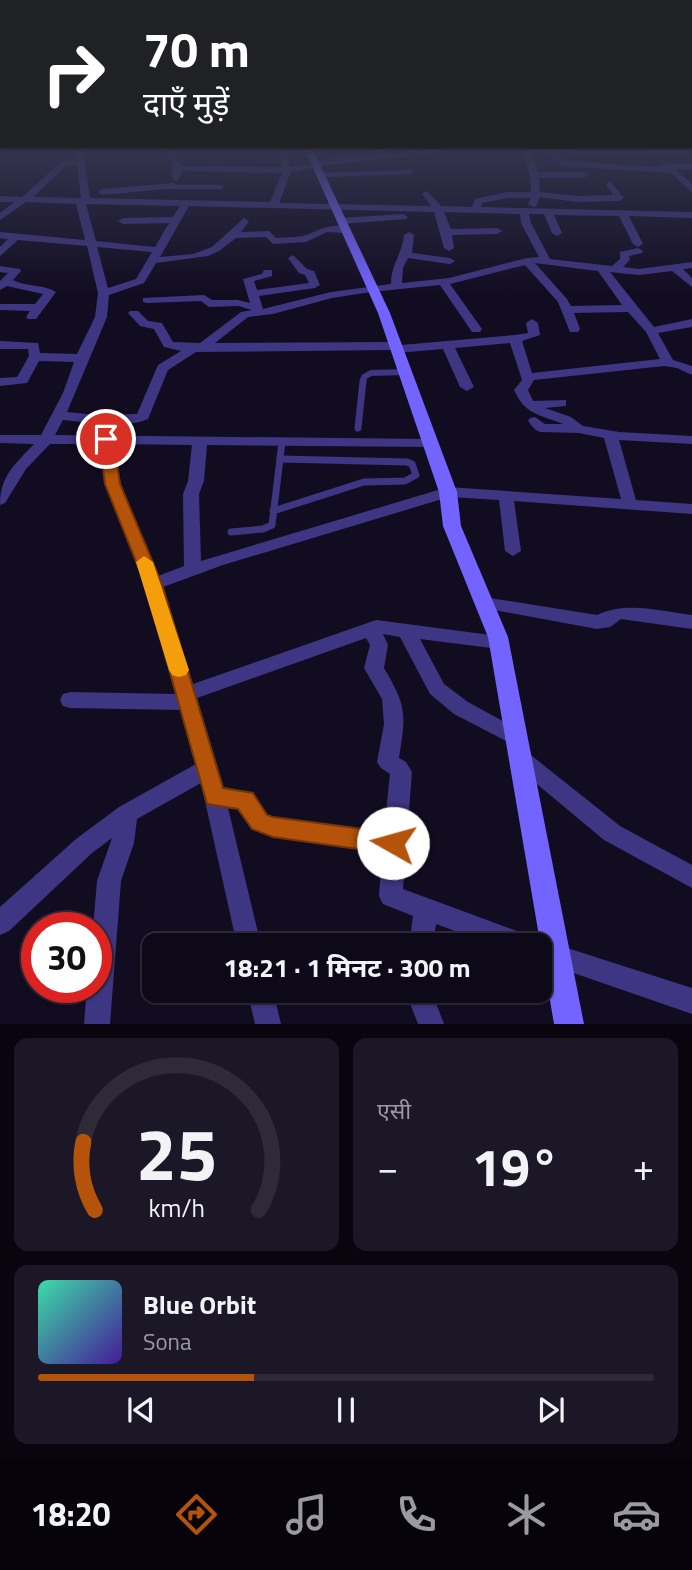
<!DOCTYPE html>
<html lang="hi">
<meta charset="utf-8">
<style>
:root{--surface:#0e0919;--page:#1c1726;--text:#f1f3f6;--muted:#9b9aa2;--line:#2e2a38;--accent:#b45309}
body{margin:0;font-family:"Titillium Web","Noto Sans Devanagari",sans-serif;background:var(--page);color:var(--text);height:100vh;display:flex;flex-direction:column;font-size:26px;white-space:nowrap}
*{box-sizing:border-box;margin:0}
p{font-size:23px;color:var(--muted)}
.icon{flex:none;width:38px;height:38px;fill:none;stroke:currentColor;stroke-width:2;stroke-linecap:round;stroke-linejoin:round}
.map{position:relative;height:1024px;overflow:hidden}
.side{display:flex;flex-direction:column;gap:14px;padding:14px;background:#08050e;flex:1}
.side>*{flex:none}
.guide{position:absolute;left:0px;top:0px;width:693px;height:147px;box-shadow:0 2px 5px #0004,0 0 0 2px var(--line);background:#202124;color:#fff;overflow:hidden}
.speed{position:absolute;left:21px;top:912px;display:flex;gap:14px;font-size:35px;font-weight:700;text-align:center}
.speed>*{display:grid;place-content:center;width:91px;height:91px;border-radius:50%;background:var(--surface);box-shadow:0 2px 5px #0004,0 0 0 2px var(--line);line-height:1}
.speed .limit{border:10px solid #d22;background:#fff;color:#111}
.pin{position:absolute;display:grid;place-items:center;width:60px;height:60px;color:#fff;margin:-30px;border:4px solid #fff;border-radius:50%;box-shadow:0 2px 7px #0007}
.me{position:absolute;width:77px;margin:-38px;rotate:277deg;stroke-linejoin:round;filter:drop-shadow(0 0 5px #0008)}
.turn{display:flex;align-items:center;gap:24px;height:147px;padding:0 28px;font-size:32px}
.turn .icon{width:91px;height:91px;stroke-width:2.5}
.turn b{display:block;font-size:49px;line-height:60px}
.big{font-size:52px;font-weight:700;line-height:1.1}
.side .card{flex:1;display:flex;flex-direction:column;justify-content:center;gap:10px;min-width:0;padding:0 24px;border-radius:14px;background:var(--page)}
.side .dial{align-items:center;gap:0}
.dial svg{height:182px;overflow:visible;fill:none;stroke:var(--line);stroke-width:7;stroke-linecap:round;text-anchor:middle}
.dial text{fill:var(--text);stroke:none}
.song{display:flex;align-items:center;gap:21px}
.cover{width:84px;height:84px;border-radius:10px;background:linear-gradient(135deg,hsl(160 70% 55%),hsl(260 70% 35%))}
.played{height:7px;border-radius:4px;background:linear-gradient(90deg,var(--accent) 35%,var(--line) 35%)}
.keys{display:flex;justify-content:space-around;direction:ltr}
.heat{display:flex;justify-content:space-between;align-items:center;font-size:38px;direction:ltr}
.side .tiles{flex:1;display:grid;gap:14px;grid-template-columns:1fr 1fr}
.card:last-child{grid-column:span 2}
.trip{position:absolute;left:142px;top:933px;width:410px;height:70px;border-radius:14px;background:var(--surface);box-shadow:0 2px 5px #0004,0 0 0 2px var(--line);font-weight:700;line-height:70px;text-align:center}
.tab-bar{display:flex;height:112px;justify-content:space-around;align-items:center;background:#06040a;color:var(--muted)}
.tab-bar .icon{width:49px;height:49px}
.tab-bar .on{color:var(--accent)}
.tab-bar b{font-size:32px;color:var(--text)}
.map>svg:first-child{display:block}
.lines{fill:none;stroke-linecap:round;stroke-linejoin:round}
.service-far2{stroke:#3e3682;stroke-width:4.5}
.service-far1{stroke:#3e3682;stroke-width:6}
.service{stroke:#3e3682;stroke-width:7}
.minor{fill:#3e3682;fill-rule:evenodd}
.secondary{fill:#7364ff;fill-rule:evenodd}
.route{fill:#b45309;stroke:#753606;stroke-width:2}
.slow{fill:#f59e0b}
</style>
<div class="map">
<svg width="692" height="1024" viewBox="0 0 692 1024">
<rect width="100%" height="100%" fill="#120c21"/>
<g class="lines">
<g class="service-far2">
<path d="M316 164 444 150"/>
<path d="M321 175 410 172"/>
<path d="M173 187H221"/>
</g>
<path class="service-far1" d="M363 383 364 377 371 373 405 372"/>
<g class="service">
<path d="M358 428 363 381"/>
<path d="M273 511 364 482 405 481 416 475 412 464 407 462 280 459"/>
<path d="M231 532 263 529 272 525 282 442"/>
</g>
<g class="minor">
<path d="M75 150H83L90 198 270 202 282 173 181 171 180 178 176 181 172 178 173 164 165 150H173L181 166 282 167 278 151 313 150 310 153 286 155 290 167 317 163 321 166 291 172 279 203 431 206 422 194 427 191 441 206 472 207 475 199 507 192H531L530 177 522 150 692 151V155H559L564 161 660 167 663 163 692 164V170L675 169 692 184V192L671 173 562 166 551 155 532 154 538 172H584L588 175 584 178H539L540 192 577 196 613 195 606 184 610 181 624 198 619 201 577 202 540 197 536 206 533 207 528 204 531 198H507L482 203 481 207 692 212V218L629 216 643 244 638 247 633 244 619 216 554 215 562 233 557 236 552 233 544 214H529L531 223 550 259 612 266 620 259V252L638 248 643 251 642 253 629 256 630 260 623 267 639 269 692 262V268L683 269 692 278V287L672 271 639 275 610 272 654 327 692 319V327L658 333 673 360 692 366V375L677 368 664 366 534 380 528 390 533 401 566 400V406L545 408 571 417 583 426 619 432 692 436V444L619 440 636 500 692 504V514L514 501 521 551 513 556 505 551 499 500 449 497 223 565 163 587 193 684 376 620 506 637 508 642 506 647 499 649 420 639 444 684 468 702 523 732 526 738 523 744 516 746 454 714 430 694 400 637 383 634 388 645 384 668C407 707 406 713 399 758L406 762 412 772 403 889 536 938 692 988V1014L539 961V945H493L436 924 433 945H409L413 916 383 904 379 896 382 852 273 837 251 829 239 809 228 808 261 945H237L201 783 137 819 134 843 121 881 110 1024H84L87 987H96V928H93L97 881 112 838 92 853 9 931 0 935V907L76 839 119 807 196 764 181 710 70 708 63 706 60 700 63 694 70 692 176 694 144 584 105 484 100 444H50L26 469 5 503 0 505C0 476 15 464 34 444L0 443V435H41L63 393 74 362 39 361 27 383 0 386V378L17 377 29 356 28 349H0V341L38 343 40 353 77 354 95 317 98 293 87 246 18 240 0 256V247L8 239 0 238V232L85 240 76 204 26 202 0 220V213L14 202H0V196L22 197 62 161 76 160ZM67 165H77L81 198 33 197ZM86 204 180 206 173 217 123 218 118 221 123 224 169 223 155 247 96 241ZM189 206 434 212 444 248 449 251 454 248 452 235 497 234 502 231 497 228 451 229 444 212 520 214 521 223 539 257 527 258 449 278 402 283 403 268 408 258 450 264 455 261 450 258 412 253 414 235 409 232 404 235C402 255 391 264 391 284L331 292 263 309 259 296 315 288 320 285 314 271 307 269 293 255 288 258 299 273 305 275 309 283 257 290 254 281 272 276V270H264L262 274 243 279 250 303 238 300H212L204 295 143 298V302L147 303 201 301 209 307 238 306 252 310 241 312 200 343 173 342 162 323 148 321 138 311H130L128 313 140 326 154 329 164 347 181 351 158 365 137 414 96 415 67 412 107 317 109 295 144 283 156 263 208 256 219 251 236 238 266 237 273 244 306 242 327 232 345 233 350 230C334 220 321 230 306 235 297 238 285 237 276 238L269 231 241 232 249 221 244 218 212 247 193 254 160 257ZM97 247 152 252 136 279 108 288ZM535 263 598 271 622 305 571 306 567 299ZM525 265 558 302 570 332H578L580 329 574 313 628 312 646 332 660 359 532 373 522 341 540 335 538 323 532 319 526 323 528 333 515 335 401 345 396 342 215 343 248 317 273 314 332 298 371 292 440 285 472 332H480L482 329 450 284ZM510 343 522 380 514 390C526 416 540 414 563 424H545L535 417 530 418 528 421C532 426 535 431 541 432L579 433 604 438 621 499 448 487 201 561 199 494 204 481 207 445 430 447 437 443 430 439 55 435 63 420C87 422 126 429 148 419L168 370 196 352 391 350 397 353 443 349 460 387 467 391 474 387 455 348ZM114 444 192 445 188 481 183 494 184 566 158 576 121 484ZM366 638 370 645 364 668 382 699 384 724 377 762 381 768 390 774 384 831 273 817 267 815 253 793 224 788 197 698Z"/>
<path d="M377 150H394L314 163 310 161Z"/>
<path d="M173 183 176 184V188L102 195 98 192 102 189Z"/>
<path d="M403 214 408 217 406 219 341 224 336 221 341 218Z"/>
<path d="M0 266 20 269 21 271 13 280C26 287 44 284 56 292L36 319H28L26 317 30 311 0 310V304H35L43 294 7 286 0 290V281L8 273 0 272Z"/>
<path d="M484 597 597 615C628 601 658 611 692 615V629L621 619 610 627 597 629 478 607 475 603 478 599Z"/>
<path d="M520 749 527 752 620 826 692 865V888L604 840 513 764 510 758 513 752Z"/>
<path d="M247 990H273L281 1024H255Z"/>
<path d="M405 990H431L444 1024H418Z"/>
</g>
<path class="secondary" d="M305 150H313L390 313 457 492 461 526 508 637 584 1024H554L488 637 443 526 439 492 378 313Z"/>
</g>
<linearGradient id="sky" x2="0" y2="1"><stop stop-color="#0a0712"/><stop offset="0.51" stop-color="#33344e"/><stop offset="1" stop-color="#33344e" stop-opacity="0"/></linearGradient>
<rect width="692" height="293" fill="url(#sky)"/>
<path class="route" d="M106 435 113 439 120 484 162 584 223 788 253 793 267 815 273 817 393 833 402 836 405 843 402 851 393 854 273 837 252 829 238 809 207 804 145 584 105 484 99 439Z"/>
<path class="slow" d="M144 556 153 562 189 670 186 675 179 677 172 675 169 670 136 562Z"/>
</svg>
<div class="speed"><div class="limit">30</div></div>
<div class="pin" style="left:106px;top:439px;background:#d93025"><svg class="icon" aria-label="arrive" viewBox="0 0 24 24"><path d="M6 21V4h12l-3 4 3 4H6"/></svg></div>
<svg class="me" style="left:393px;top:843px" viewBox="-20 -20 40 40"><circle r="19" fill="#fff"/><path d="M0-13L10 11 0 6-10 11z" fill="#b45309"/></svg>
<div class="trip">18:21 · 1 मिनट · 300 m</div>
<div class="guide">
<div class="turn"><svg class="icon" aria-label="right" viewBox="0 0 24 24"><path d="M7 20v-9h11M14 6l5 5-5 5"/></svg><div><b>70 m</b>दाएँ मुड़ें</div></div>
</div>
</div>
<section class="side">
<div class="tiles">
<div class="card dial"><svg viewBox="0 0 100 80">
<path d="M14 69A42 42 0 1 1 86 69"/>
<path d="M14 69A42 42 0 0 1 9 39" stroke="#b45309"/>
<text x="50" y="56" font-size="32" font-weight="700">25</text>
<text x="50" y="72" font-size="11">km/h</text>
</svg></div>
<div class="card"><p>एसी</p>
<div class="heat"><a>−</a><b class="big">19°</b><a>+</a></div>
</div>
<div class="card">
<div class="song"><i class="cover"></i><div><b>Blue Orbit</b><p>Sona</p></div></div>
<div class="played"></div>
<div class="keys"><svg class="icon" aria-label="previous" viewBox="0 0 24 24"><path d="M18 5L8 12l10 7zM5 5v14"/></svg><svg class="icon" aria-label="pause" viewBox="0 0 24 24"><path d="M8 5v14M16 5v14"/></svg><svg class="icon" aria-label="next" viewBox="0 0 24 24"><path d="M6 5l10 7-10 7zM19 5v14"/></svg></div>
</div>
</div>
</section>
<nav class="tab-bar">
<b>18:20</b>
<svg class="icon on" aria-label="directions" viewBox="0 0 24 24"><path d="M12 3l9 9-9 9-9-9zM9 14v-3h6M13 9l2 2-2 2"/></svg>
<svg class="icon" aria-label="music" viewBox="0 0 24 24"><path d="M9 18V5l10-2v13"/><circle cx="6" cy="18" r="3"/><circle cx="16" cy="16" r="3"/></svg>
<svg class="icon" aria-label="phone" viewBox="0 0 24 24"><path d="M5 4h4l2 5-3 2q2 4 5 5l2-3 5 2v4C11 20 4 13 5 4z"/></svg>
<svg class="icon" aria-label="climate" viewBox="0 0 24 24"><path d="M12 3v18M4 7l16 10M4 17L20 7"/></svg>
<svg class="icon" aria-label="car" viewBox="0 0 24 24"><path d="M5 17H2v-5l4-1 3-4h7l3 4 3 1v5h-3M9 17h6M6 11h13"/><circle cx="7" cy="17" r="2"/><circle cx="17" cy="17" r="2"/></svg>
</nav>
